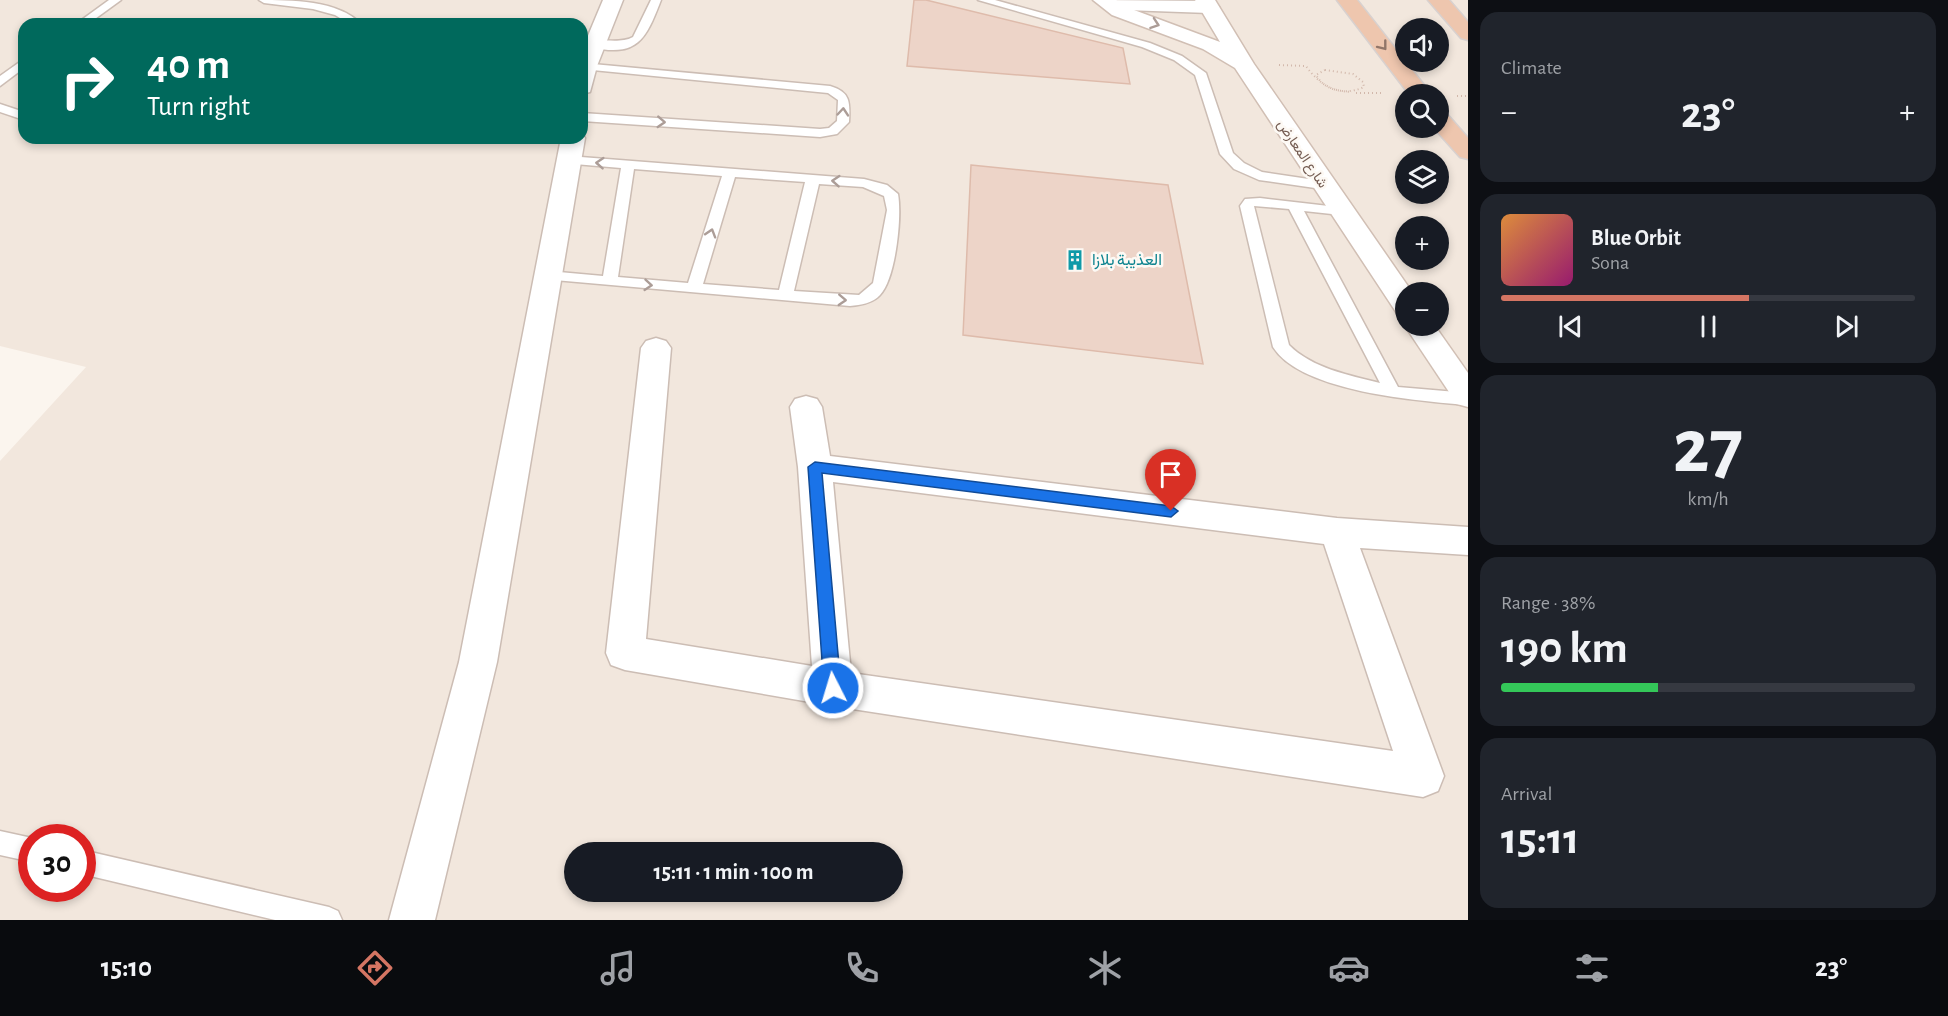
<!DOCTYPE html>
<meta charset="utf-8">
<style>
:root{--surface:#171b24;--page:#20242c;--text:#f1f3f6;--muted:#9ea1a6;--line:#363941;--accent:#d47563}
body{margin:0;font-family:"Alegreya Sans",Vazirmatn,sans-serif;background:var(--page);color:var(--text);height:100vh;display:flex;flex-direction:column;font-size:22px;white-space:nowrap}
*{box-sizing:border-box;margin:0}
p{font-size:20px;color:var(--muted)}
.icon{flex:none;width:33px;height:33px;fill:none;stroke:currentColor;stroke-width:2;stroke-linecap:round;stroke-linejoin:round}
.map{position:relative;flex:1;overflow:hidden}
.panel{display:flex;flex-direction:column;gap:12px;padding:12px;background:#0d0f14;width:480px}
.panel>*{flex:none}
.top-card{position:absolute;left:18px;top:18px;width:570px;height:126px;border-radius:18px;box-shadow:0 3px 9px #0003;background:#00695c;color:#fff;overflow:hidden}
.controls{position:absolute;left:1395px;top:18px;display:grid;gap:12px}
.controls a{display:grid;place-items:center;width:54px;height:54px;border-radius:50%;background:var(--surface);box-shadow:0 3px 9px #0003;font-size:30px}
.speed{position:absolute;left:18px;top:824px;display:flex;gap:12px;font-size:30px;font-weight:700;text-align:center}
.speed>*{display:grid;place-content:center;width:78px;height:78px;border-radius:50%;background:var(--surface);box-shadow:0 3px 9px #0003;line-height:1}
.speed .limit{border:9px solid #d22;background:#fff;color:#111}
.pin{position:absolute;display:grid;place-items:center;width:51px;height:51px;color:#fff;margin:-62px -26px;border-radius:50% 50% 50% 0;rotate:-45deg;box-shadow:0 0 6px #0007}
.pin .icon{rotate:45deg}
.me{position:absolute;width:66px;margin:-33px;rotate:355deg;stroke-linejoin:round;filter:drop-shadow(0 0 4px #0008)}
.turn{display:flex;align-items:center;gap:21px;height:126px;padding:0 30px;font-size:27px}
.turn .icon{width:78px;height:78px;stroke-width:2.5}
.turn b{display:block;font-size:42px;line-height:51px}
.big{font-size:45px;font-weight:600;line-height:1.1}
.panel .tile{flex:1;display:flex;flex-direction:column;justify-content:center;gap:9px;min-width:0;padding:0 21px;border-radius:18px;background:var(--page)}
.panel .dial{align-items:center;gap:0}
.dial b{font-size:78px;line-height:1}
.song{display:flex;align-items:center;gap:18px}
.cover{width:72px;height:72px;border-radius:9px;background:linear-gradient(135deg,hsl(30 70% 55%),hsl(320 70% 35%))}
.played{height:6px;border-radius:3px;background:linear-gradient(90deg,var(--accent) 60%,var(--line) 60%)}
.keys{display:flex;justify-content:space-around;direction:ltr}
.heat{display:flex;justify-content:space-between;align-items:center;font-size:33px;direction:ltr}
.charge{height:9px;border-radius:4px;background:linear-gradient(90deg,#34c759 38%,var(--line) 0)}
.trip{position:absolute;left:564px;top:842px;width:339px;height:60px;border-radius:30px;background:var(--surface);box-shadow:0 3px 9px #0003;font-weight:600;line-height:60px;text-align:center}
.tabs{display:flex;height:96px;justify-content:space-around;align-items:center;background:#090b0e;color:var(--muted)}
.tabs .icon{width:42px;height:42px}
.tabs .active{color:var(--accent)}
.tabs b{font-size:27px;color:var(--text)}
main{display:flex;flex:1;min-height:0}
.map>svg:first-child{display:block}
.residential{fill:#f2e7dd;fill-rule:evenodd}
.building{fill:#edd4c8;stroke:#debbab;stroke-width:1.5}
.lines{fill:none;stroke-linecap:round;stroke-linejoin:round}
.service-casing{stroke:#ccbdb4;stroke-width:3}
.minor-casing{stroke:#ccbdb4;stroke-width:3}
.tertiary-casing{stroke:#ccbdb4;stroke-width:3}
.secondary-casing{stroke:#d1bfb4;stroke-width:3}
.trunk-casing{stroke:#d8d1cf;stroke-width:3}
.path{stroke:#d2b8ab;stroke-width:2;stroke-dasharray:1 3;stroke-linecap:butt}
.service{fill:#fff;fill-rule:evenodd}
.minor{fill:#fff;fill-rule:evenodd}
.tertiary{fill:#fff;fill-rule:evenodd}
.secondary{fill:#fff;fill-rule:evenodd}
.trunk{fill:#eec6ae;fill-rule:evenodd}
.path-bridge{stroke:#d2b8ab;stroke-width:2;stroke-dasharray:1 3;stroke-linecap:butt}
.oneway{stroke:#ac9d97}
.oneway2{stroke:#927669}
.route{fill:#1a73e8;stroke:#114b97;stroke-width:1.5}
.labels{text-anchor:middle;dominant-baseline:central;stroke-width:5;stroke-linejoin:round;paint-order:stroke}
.far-street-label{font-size:14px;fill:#745c52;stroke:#fdf9f4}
.culture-label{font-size:16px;fill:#0d838f;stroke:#fdf9f4;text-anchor:start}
</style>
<main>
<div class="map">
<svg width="1468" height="920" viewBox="0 0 1468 920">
<rect width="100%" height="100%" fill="#fbf5ee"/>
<path class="residential" d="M0 0H1468V920H0V461L86 367 0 346ZM24 24H582V138H24ZM1406 28H1438V62H1406ZM1406 94H1438V128H1406ZM1406 160H1438V194H1406ZM1406 226H1438V260H1406ZM1406 292H1438V326H1406ZM32 837H82V888H32ZM574 852H892V891H574Z"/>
<g class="building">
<path d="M914 0H926L1123 48 1130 84 907 66Z"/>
<path d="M971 165 1168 185 1203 364 963 335Z"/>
</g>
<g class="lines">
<g class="service-casing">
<g id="service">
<path d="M109 0H121L88 24H76Z"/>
<path d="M259 0C291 0 338 0 361 24H350L335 15 313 9 264 3Z"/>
<path d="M651 0H661C646 39 638 58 590 47L588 45C600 36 619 45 633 37Z"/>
<path d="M978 0H995L1150 43 1182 56 1206 73 1233 153 1244 163 1262 172 1322 181 1329 185 1322 189 1259 180 1234 169 1220 154 1195 75 1174 60 1142 47Z"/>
<path d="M24 59V68L0 86V76Z"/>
<path d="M582 63 830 86C851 92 850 103 849 122L837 134 820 137 582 121V113L820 129 829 128 837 121 838 100 828 93 582 69Z"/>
<path d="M0 104 24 112V120L0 112Z"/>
<path d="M568 156 864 179 887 185 898 194C902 216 896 278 880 295 873 303 861 305 850 306L543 279 540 276 543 273 548 271 603 276 621 168 563 163V157ZM634 169 722 176 688 283 618 277ZM735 177 805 182 779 290 703 284ZM819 184 863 187 884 196 887 210 873 283 859 295 794 291Z"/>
<path d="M1260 198 1346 208V214L1341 215 1304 211 1398 387 1468 393V405C1419 401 1301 392 1273 347L1240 206 1245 199ZM1254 206 1289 209 1380 383C1348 375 1312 368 1289 345Z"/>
<path d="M0 831 32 838V862L0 855Z"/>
<path d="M82 850 329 907 338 911 342 920H275L82 874Z"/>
</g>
</g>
<g class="minor-casing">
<path id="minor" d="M656 338 666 341 671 348 646 639 812 666 798 467 790 407 795 399 806 396 817 399 822 407 830 456 1337 518 1468 527V555L1360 548 1444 776 1438 791 1423 797 833 706 625 670 611 665 606 653 641 348 646 341ZM833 482 1324 544 1393 751 851 673Z"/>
</g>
<g class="tertiary-casing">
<g id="tertiary">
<path d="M603 0H623L597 66 590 92 582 94V50Z"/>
<path d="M1096 0 1209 1 1219 7 1209 13 1125 10 1099 4Z"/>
<path d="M582 134 585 138 497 662 435 920H389L459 662 561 138H582Z"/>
</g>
</g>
<g class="secondary-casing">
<g id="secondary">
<path d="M1093 0H1116L1126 7 1220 42 1195 0H1215L1254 64 1412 292H1406V314L1396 312 1235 68 1203 49 1112 15Z"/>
<path d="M1405 326H1435L1468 373V407L1457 404Z"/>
</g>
</g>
<g class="trunk-casing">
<g id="trunk">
<path d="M1337 0H1357L1431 94H1409Z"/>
<path d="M1428 0H1449L1468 22V40L1461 38Z"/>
<path d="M1438 111 1446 113 1468 138V159L1460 157 1434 128H1438Z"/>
</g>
</g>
<g class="path">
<path d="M1279 65 1306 66C1320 86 1340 98 1364 87L1363 82 1353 74 1325 70"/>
<path d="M1356 93H1382"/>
<path d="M1457 96H1468"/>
</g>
<use href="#service" class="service"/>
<use href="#minor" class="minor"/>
<use href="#tertiary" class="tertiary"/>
<use href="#secondary" class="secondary"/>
<use href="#trunk" class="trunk"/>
<path class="path-bridge" d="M1325 70 1316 75C1324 89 1337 91 1352 92"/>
</g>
<defs><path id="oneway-chevron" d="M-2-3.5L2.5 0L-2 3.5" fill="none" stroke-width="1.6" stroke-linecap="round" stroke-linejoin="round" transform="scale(1.5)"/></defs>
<g class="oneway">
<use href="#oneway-chevron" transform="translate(1155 24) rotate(19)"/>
<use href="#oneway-chevron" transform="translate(843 112) rotate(-85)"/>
<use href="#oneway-chevron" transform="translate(661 122) rotate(3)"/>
<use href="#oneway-chevron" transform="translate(600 163) rotate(-176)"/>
<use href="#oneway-chevron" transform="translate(836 181) rotate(-176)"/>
<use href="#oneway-chevron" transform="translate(711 233) rotate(-73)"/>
<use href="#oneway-chevron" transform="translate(648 285) rotate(5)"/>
<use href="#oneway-chevron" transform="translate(842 300) rotate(3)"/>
</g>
<use class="oneway2" href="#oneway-chevron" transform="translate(1383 46) rotate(52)"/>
<path class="route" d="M815 462 1171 506 1178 511 1171 517 822 473 841 688 838 693 833 695 827 693 824 688 808 467Z"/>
<defs>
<g id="building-bare" transform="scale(1.62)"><path d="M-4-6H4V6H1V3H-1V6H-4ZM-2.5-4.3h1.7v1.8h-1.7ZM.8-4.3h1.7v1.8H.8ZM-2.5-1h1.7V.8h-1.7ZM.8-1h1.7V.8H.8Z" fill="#0f9aa8" stroke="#fdf9f4" stroke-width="2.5" paint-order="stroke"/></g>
</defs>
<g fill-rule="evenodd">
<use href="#building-bare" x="1075" y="260"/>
</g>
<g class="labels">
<g class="far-street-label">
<text transform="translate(1302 154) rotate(56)">شارع المعارض</text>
</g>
<g class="culture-label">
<text x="1092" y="260">العذيبة بلازا</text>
</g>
</g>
</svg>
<div class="controls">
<a><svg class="icon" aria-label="sound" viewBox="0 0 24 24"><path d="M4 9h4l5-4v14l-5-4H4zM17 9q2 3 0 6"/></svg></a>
<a><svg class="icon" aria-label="search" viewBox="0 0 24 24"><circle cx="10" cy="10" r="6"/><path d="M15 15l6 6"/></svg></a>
<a><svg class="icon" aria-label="layers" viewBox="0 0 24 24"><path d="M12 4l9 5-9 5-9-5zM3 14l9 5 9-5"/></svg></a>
<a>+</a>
<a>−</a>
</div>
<div class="speed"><div class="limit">30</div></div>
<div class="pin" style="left:1171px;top:511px;background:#d93025"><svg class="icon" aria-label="arrive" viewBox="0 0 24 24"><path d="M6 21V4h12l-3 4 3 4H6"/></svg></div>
<svg class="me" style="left:833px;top:688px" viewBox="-20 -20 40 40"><circle r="17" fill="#1a73e8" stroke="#fff" stroke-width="3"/><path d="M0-11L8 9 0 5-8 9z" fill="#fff"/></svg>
<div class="trip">15:11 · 1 min · 100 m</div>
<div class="top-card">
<div class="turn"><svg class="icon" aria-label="right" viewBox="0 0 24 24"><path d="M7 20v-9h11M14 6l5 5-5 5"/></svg><div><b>40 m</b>Turn right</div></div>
</div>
</div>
<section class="panel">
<div class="tile"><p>Climate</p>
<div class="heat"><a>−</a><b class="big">23°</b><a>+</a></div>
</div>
<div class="tile">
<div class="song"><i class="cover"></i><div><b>Blue Orbit</b><p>Sona</p></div></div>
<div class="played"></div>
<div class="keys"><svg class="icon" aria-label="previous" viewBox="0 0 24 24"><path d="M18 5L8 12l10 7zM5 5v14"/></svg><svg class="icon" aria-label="pause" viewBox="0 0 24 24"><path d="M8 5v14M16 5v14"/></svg><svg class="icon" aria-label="next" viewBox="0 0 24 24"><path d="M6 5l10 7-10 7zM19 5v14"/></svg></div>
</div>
<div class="tile dial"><b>27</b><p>km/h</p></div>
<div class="tile"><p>Range · 38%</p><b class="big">190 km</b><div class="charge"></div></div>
<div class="tile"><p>Arrival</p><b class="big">15:11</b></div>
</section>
</main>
<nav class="tabs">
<b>15:10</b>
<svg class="icon active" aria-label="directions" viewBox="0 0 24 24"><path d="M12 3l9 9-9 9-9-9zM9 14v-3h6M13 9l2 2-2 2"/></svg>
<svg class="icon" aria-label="music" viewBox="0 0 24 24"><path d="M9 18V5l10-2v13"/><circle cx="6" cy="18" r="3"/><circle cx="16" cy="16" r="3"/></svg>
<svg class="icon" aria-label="phone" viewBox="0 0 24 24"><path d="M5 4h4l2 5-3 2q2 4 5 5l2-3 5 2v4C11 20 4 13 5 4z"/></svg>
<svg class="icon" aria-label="climate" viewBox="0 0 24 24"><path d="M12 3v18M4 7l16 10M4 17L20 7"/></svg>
<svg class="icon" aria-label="car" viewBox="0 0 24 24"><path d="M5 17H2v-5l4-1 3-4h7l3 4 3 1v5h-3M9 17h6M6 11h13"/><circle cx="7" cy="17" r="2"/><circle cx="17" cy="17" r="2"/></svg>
<svg class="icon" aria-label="filters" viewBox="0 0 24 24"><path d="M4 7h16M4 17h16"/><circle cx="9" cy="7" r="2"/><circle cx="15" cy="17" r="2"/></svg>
<b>23°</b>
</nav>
